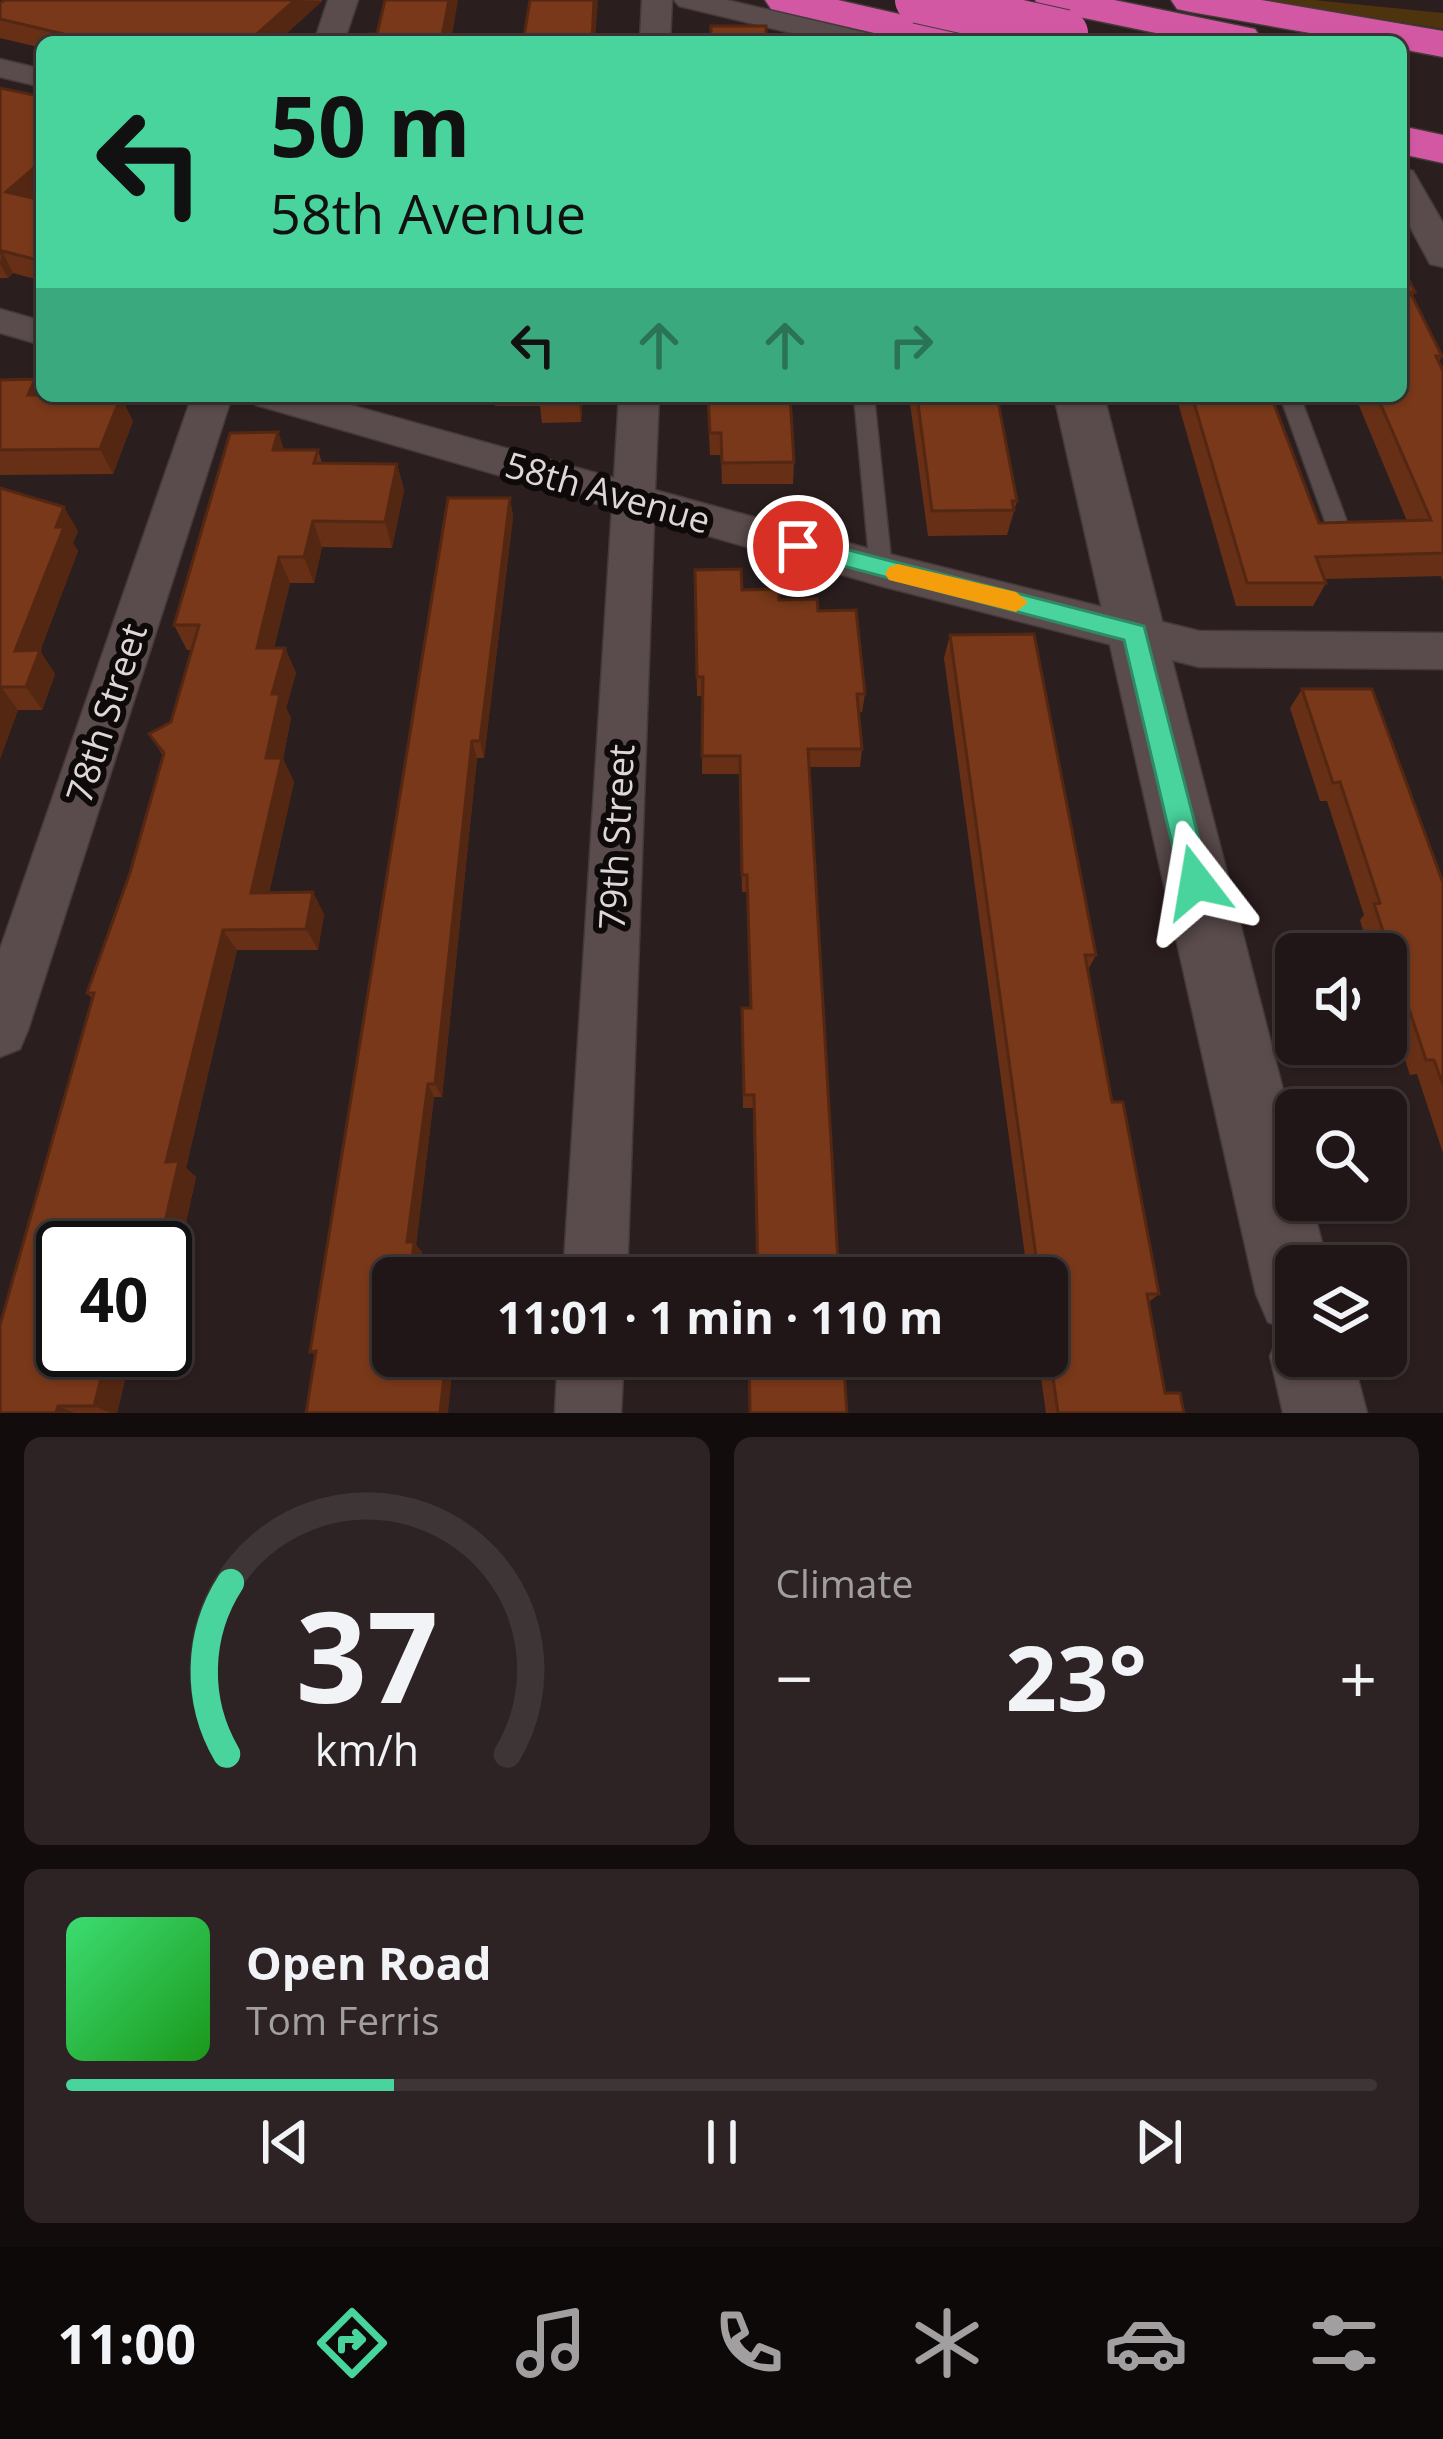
<!DOCTYPE html>
<meta charset="utf-8">
<style>
:root{--surface:#201617;--page:#2d2324;--text:#f1f3f6;--muted:#a29fa1;--line:#3d3536;--accent:#49d49d}
body{margin:0;font-family:"Open Sans",sans-serif;background:var(--page);color:var(--text);height:100vh;display:flex;flex-direction:column;font-size:45px;white-space:nowrap}
*{box-sizing:border-box;margin:0}
p{font-size:39px;color:var(--muted)}
.icon{flex:none;width:66px;height:66px;fill:none;stroke:currentColor;stroke-width:2;stroke-linecap:round;stroke-linejoin:round}
.map{position:relative;height:1413px;overflow:hidden}
.drawer{display:flex;flex-direction:column;gap:24px;padding:24px;background:#120c0d;flex:1}
.drawer>*{flex:none}
.guide{position:absolute;left:36px;top:36px;width:1371px;height:366px;border-radius:18px;box-shadow:0 3px 9px #0004,0 0 0 3px var(--line);background:#49d49d;color:#111;overflow:hidden}
.buttons{position:absolute;left:1275px;top:933px;display:grid;gap:24px}
.buttons a{display:grid;place-items:center;width:132px;height:132px;border-radius:18px;background:var(--surface);box-shadow:0 3px 9px #0004,0 0 0 3px var(--line);font-size:60px}
.speed{position:absolute;left:36px;top:1221px;display:flex;gap:24px;font-size:60px;font-weight:700;text-align:center}
.speed>*{display:grid;place-content:center;width:156px;height:156px;border-radius:50%;background:var(--surface);box-shadow:0 3px 9px #0004,0 0 0 3px var(--line);line-height:1}
.speed .limit{border:6px solid #111;border-radius:18px;background:#fff;color:#111}
.pin{position:absolute;display:grid;place-items:center;width:102px;height:102px;color:#fff;margin:-51px;border:6px solid #fff;border-radius:50%;box-shadow:0 3px 12px #0007}
.me{position:absolute;width:132px;margin:-66px;rotate:346deg;stroke-linejoin:round;filter:drop-shadow(0 0 9px #0008)}
.turn{display:flex;align-items:center;gap:42px;height:252px;padding:0 36px;font-size:54px}
.turn .icon{width:156px;height:156px;stroke-width:2.5}
.turn b{display:block;font-size:84px;line-height:102px}
.lanes{display:flex;align-items:center;height:114px;padding:0 36px;background:#0003;justify-content:center;gap:60px;direction:ltr}
.lanes .off{opacity:.35}
.big{font-size:90px;font-weight:700;line-height:1.1}
.drawer .tile{flex:1;display:flex;flex-direction:column;justify-content:center;gap:18px;min-width:0;padding:0 42px;border-radius:18px;background:var(--page)}
.drawer .dial{align-items:center;gap:0}
.dial svg{height:312px;overflow:visible;fill:none;stroke:var(--line);stroke-width:7;stroke-linecap:round;text-anchor:middle}
.dial text{fill:var(--text);stroke:none}
.song{display:flex;align-items:center;gap:36px}
.cover{width:144px;height:144px;border-radius:18px;background:linear-gradient(135deg,hsl(140 70% 55%),hsl(120 70% 35%))}
.played{height:12px;border-radius:6px;background:linear-gradient(90deg,var(--accent) 25%,var(--line) 25%)}
.keys{display:flex;justify-content:space-around;direction:ltr}
.heat{display:flex;justify-content:space-between;align-items:center;font-size:66px;direction:ltr}
.drawer .tiles{flex:1;display:grid;gap:24px;grid-template-columns:1fr 1fr}
.tile:last-child{grid-column:span 2}
.trip{position:absolute;left:372px;top:1257px;width:696px;height:120px;border-radius:18px;background:var(--surface);box-shadow:0 3px 9px #0004,0 0 0 3px var(--line);font-weight:700;line-height:120px;text-align:center}
.tab-bar{display:flex;height:192px;justify-content:space-around;align-items:center;background:#0d0909;color:var(--muted)}
.tab-bar .icon{width:84px;height:84px}
.tab-bar .active{color:var(--accent)}
.tab-bar b{font-size:54px;color:var(--text)}
.map>svg:first-child{display:block}
.green{fill:#4d340e}
.lines{fill:none;stroke-linecap:round;stroke-linejoin:round}
.service-casing{stroke:#443a3a;stroke-width:3}
.minor-casing{stroke:#443a3a;stroke-width:3}
.tertiary-casing{stroke:#443a3a;stroke-width:3}
.motorway-casing{stroke:#443a3a;stroke-width:3}
.service{fill:#5a4b4c;fill-rule:evenodd}
.minor{fill:#5a4b4c;fill-rule:evenodd}
.tertiary{fill:#5a4b4c;fill-rule:evenodd}
.motorway{fill:#d358a4;fill-rule:evenodd}
.motorway-bridge-casing{stroke:#443a3a;stroke-width:48;stroke-linecap:butt}
.motorway-bridge{stroke:#d358a4;stroke-width:46}
.wall{fill:#673016}
.shaded-wall{fill:#542712}
.building{fill:#783819;stroke:#542712;stroke-width:3}
.route{fill:#49d49d;stroke:#2f8a66;stroke-width:3}
.slow{fill:#f59e0b}
.labels{text-anchor:middle;dominant-baseline:central;stroke-width:12;stroke-linejoin:round;paint-order:stroke}
.street-label{font-size:36px;fill:#dfd7d7;stroke:#0f0a0a}
</style>
<div class="map">
<svg width="1443" height="1413" viewBox="0 0 1443 1413">
<rect width="100%" height="100%" fill="#2b1e1f"/>
<path class="green" d="M1260 0H1314L1443 13V29Z"/>
<g class="lines">
<g class="service-casing">
<g id="service">
<path d="M854 396H874L892 569 881 577 870 569Z"/>
<path d="M1280 396H1300L1352 535 1349 541H1333L1330 535Z"/>
</g>
</g>
<g class="minor-casing">
<g id="minor">
<path d="M328 0H358L344 42H314Z"/>
<path d="M642 0H672L670 42H640Z"/>
<path d="M674 0H727L879 36 883 42H829L679 6Z"/>
<path d="M0 59 42 69V87L0 77Z"/>
<path d="M1401 168 1413 171 1443 223V267L1430 264 1401 210Z"/>
<path d="M0 309 42 321V345L0 333Z"/>
<path d="M192 396H232L28 1030 20 1049 0 1057V949Z"/>
<path d="M250 396H318L614 478 619 396H659L655 490 881 552 1199 631 1443 633V669L1199 667 881 586 654 520 627 1278H563L612 508 256 405Z"/>
<path d="M558 1356H624L621 1413H555Z"/>
</g>
</g>
<g class="tertiary-casing">
<path id="tertiary" d="M1054 396H1104L1296 1140V1200H1311L1328 1266H1296V1356H1352L1367 1413H1283L1270 1356 1282 1328 1268 1322 1256 1294Z"/>
</g>
<g class="motorway-casing">
<g id="motorway">
<path d="M765 0H838L982 33 988 42H913L771 9Z"/>
<path d="M1035 0H1114L1255 29 1261 38 1258 42H1199L1041 9Z"/>
<path d="M1171 0H1261L1443 31V57L1401 49V42H1361L1191 12 1177 9Z"/>
<path d="M1401 126 1443 135V163L1401 154Z"/>
</g>
</g>
<use href="#service" class="service"/>
<use href="#minor" class="minor"/>
<use href="#tertiary" class="tertiary"/>
<use href="#motorway" class="motorway"/>
<g class="motorway-bridge-casing">
<path id="motorway-bridge" d="M918 0 1065 33"/>
</g>
<use href="#motorway-bridge" class="motorway-bridge"/>
</g>
<g class="wall">
<path d="M5 0H322V1L277 42H42V48L0 38V3Z"/>
<path d="M0 88 42 192 35 198 42 200V281L13 273 8 278H0Z"/>
<path d="M1401 265 1415 292 1412 297 1442 356 1439 362 1443 371V581L1441 576 1324 579 1326 583 1313 606H1236L1176 396H1271L1319 523 1407 521 1355 396H1401Z"/>
<path d="M35 379 42 392V396L133 421 113 474 0 475V380Z"/>
<path d="M493 396H583L581 422 542 423 540 406H495Z"/>
<path d="M707 396H790L794 462 793 484H722L721 455H710Z"/>
<path d="M909 396H997L1017 501 1007 535 928 536Z"/>
<path d="M278 432 284 450H318L322 463 397 464 404 490 392 548 322 547 314 583H290L274 648H285L296 673 286 708 291 718 283 759 294 782 269 893 324 914 318 950H237L186 1168 196 1177 183 1236H124L121 1248H63V1350L131 1355 117 1413H0L92 998 87 993 130 873 163 756 149 734 171 722 192 650H187L174 625Z"/>
<path d="M0 488 78 531 73 543 78 551 40 651 55 674 42 710H18L0 759Z"/>
<path d="M510 498 513 517 484 758H477L442 1097H434L416 1245 422 1252 419 1278H393L409 1356 408 1367H445L452 1374 316 1355 310 1352Z"/>
<path d="M695 570 742 590 818 611 865 694 862 712H859L862 749 860 767H809L839 1278H757L753 1108H743L742 1023 750 1008 747 892H742L739 774H702L703 696H697Z"/>
<path d="M950 635 1096 955 1088 970 1112 1102 1159 1294 1149 1302 1165 1393 1184 1413H1046L1038 1356H1047V1278H1028L944 658Z"/>
<path d="M1302 689 1443 883V1153L1417 1074 1410 1075 1386 1002V954H1370L1360 920 1364 915 1327 801H1320L1290 708Z"/>
</g>
<g class="shaded-wall">
<path d="M295 0 322 1 277 42H249Z"/>
<path d="M449 0H458L451 42H441Z"/>
<path d="M594 0H598L595 42H592Z"/>
<path d="M42 161V192L16 214 6 192Z"/>
<path d="M2 251 13 273 8 278 0 264Z"/>
<path d="M35 379 42 392V396L28 395Z"/>
<path d="M121 396 133 421 113 474 100 449Z"/>
<path d="M578 396H583L581 422Z"/>
<path d="M278 432 287 459 273 450Z"/>
<path d="M397 464 404 490 392 548 385 522Z"/>
<path d="M510 498 513 517 484 758 480 741Z"/>
<path d="M64 507 78 531 73 543 78 551 40 651 55 674 42 710 26 687 15 651Z"/>
<path d="M313 521 322 547 314 583 304 557Z"/>
<path d="M279 557 290 583 268 673 257 648Z"/>
<path d="M285 648 296 673 286 708 291 718 283 759 294 782 264 914 251 893 272 694Z"/>
<path d="M1 687 18 710 0 759V691Z"/>
<path d="M472 741 477 758 442 1097 435 1084Z"/>
<path d="M313 892 324 914 318 950 306 929Z"/>
<path d="M223 930 237 950 186 1168 196 1177 183 1236 165 1222 166 1162Z"/>
<path d="M428 1084 434 1097 416 1245 422 1252 419 1278H410L407 1242Z"/>
<path d="M104 1222 124 1236 121 1248H98Z"/>
<path d="M108 1350H121L131 1355 117 1413H111L94 1406Z"/>
<path d="M400 1356H409L407 1375 399 1367Z"/>
<path d="M445 1367 452 1374 448 1413H440Z"/>
<path d="M58 1406 75 1413H56Z"/>
</g>
<g class="building">
<path d="M5 0H295L249 41 254 42H97L0 19V3Z"/>
<path d="M385 0H449L441 42H366L368 34H377Z"/>
<path d="M530 0H594L592 42H523Z"/>
<rect x="711" y="26" width="55" height="16"/>
<path d="M0 88 33 95 42 88V161L6 192 42 200V261L2 251 0 253Z"/>
<path d="M1401 265 1415 292H1410L1442 356H1436L1443 371V553L1316 557 1326 583H1247L1192 396H1271L1319 523 1431 520 1377 396H1401Z"/>
<path d="M35 379 28 395 121 396 100 449 0 450V380Z"/>
<path d="M708 396H790L794 462 722 463 721 433H710Z"/>
<path d="M917 396H997L1017 501H1012L1014 510 932 511Z"/>
<path d="M278 432 273 450H318L314 463 397 464 385 522 313 521 304 557H279L257 648H285L272 694H280L266 758H282L251 893 313 892 306 929 223 930 166 1162 179 1161 165 1222H104L98 1248H63V1350H108L94 1406H58L56 1413H0V1325L94 993H87L130 873 164 753 149 734 171 722 199 625H174L230 433Z"/>
<path d="M0 488 64 507 56 527H64L15 651 40 650 26 687H1L0 691Z"/>
<path d="M448 498H510L480 741H472L435 1084H428L407 1242H414L410 1278H393V1356H400L399 1367H445L440 1413H306L316 1351 310 1352Z"/>
<path d="M741 569 742 590 779 589V600L817 599 818 611 856 610 865 694H857L862 749H808L839 1278H758L754 1095H744L742 1008H751L747 875H742L740 756H702L703 677H697L695 570Z"/>
<path d="M1034 634 1096 955H1085L1112 1102H1123L1159 1294H1147L1165 1393H1180L1184 1413H1058L1047 1335V1278H1039L950 635Z"/>
<path d="M1302 689H1372L1443 883V1085L1434 1060H1426L1374 904 1380 903 1340 782 1333 783Z"/>
<path d="M749 1356H843L847 1413H750Z"/>
</g>
<path class="route" d="M798 537 1144 626 1210 882 1206 891 1196 895 1185 891 1181 882 1124 640 790 552 786 546Z"/>
<path class="slow" d="M898 564 1016 592 1028 602 1016 612 889 580 885 574 889 567Z"/>
<g class="labels">
<g class="street-label">
<text transform="translate(608 492) rotate(16)">58th Avenue</text>
<text transform="translate(106 713) rotate(-72)">78th Street</text>
<text transform="translate(616 837) rotate(-87)">79th Street</text>
</g>
</g>
</svg>
<div class="buttons">
<a><svg class="icon" aria-label="sound" viewBox="0 0 24 24"><path d="M4 9h4l5-4v14l-5-4H4zM17 9q2 3 0 6"/></svg></a>
<a><svg class="icon" aria-label="search" viewBox="0 0 24 24"><circle cx="10" cy="10" r="6"/><path d="M15 15l6 6"/></svg></a>
<a><svg class="icon" aria-label="layers" viewBox="0 0 24 24"><path d="M12 4l9 5-9 5-9-5zM3 14l9 5 9-5"/></svg></a>
</div>
<div class="speed"><div class="limit">40</div></div>
<div class="pin" style="left:798px;top:546px;background:#d93025"><svg class="icon" aria-label="arrive" viewBox="0 0 24 24"><path d="M6 21V4h12l-3 4 3 4H6"/></svg></div>
<svg class="me" style="left:1196px;top:882px" viewBox="-20 -20 40 40"><path d="M0-17L14 15 0 8-14 15z" fill="#49d49d" stroke="#fff" stroke-width="4"/></svg>
<div class="trip">11:01 · 1 min · 110 m</div>
<div class="guide">
<div class="turn"><svg class="icon" aria-label="left" viewBox="0 0 24 24"><path d="M17 20v-9H6M10 6l-5 5 5 5"/></svg><div><b>50 m</b>58th Avenue</div></div>
<div class="lanes"><svg class="icon" aria-label="left" viewBox="0 0 24 24"><path d="M17 20v-9H6M10 6l-5 5 5 5"/></svg><svg class="icon off" aria-label="ahead" viewBox="0 0 24 24"><path d="M12 20V5M6 11l6-6 6 6"/></svg><svg class="icon off" aria-label="ahead" viewBox="0 0 24 24"><path d="M12 20V5M6 11l6-6 6 6"/></svg><svg class="icon off" aria-label="right" viewBox="0 0 24 24"><path d="M7 20v-9h11M14 6l5 5-5 5"/></svg></div>
</div>
</div>
<section class="drawer">
<div class="tiles">
<div class="tile dial"><svg viewBox="0 0 100 80">
<path d="M14 69A42 42 0 1 1 86 69"/>
<path d="M14 69A42 42 0 0 1 15 25" stroke="#49d49d"/>
<text x="50" y="56" font-size="32" font-weight="700">37</text>
<text x="50" y="72" font-size="11">km/h</text>
</svg></div>
<div class="tile"><p>Climate</p>
<div class="heat"><a>−</a><b class="big">23°</b><a>+</a></div>
</div>
<div class="tile">
<div class="song"><i class="cover"></i><div><b>Open Road</b><p>Tom Ferris</p></div></div>
<div class="played"></div>
<div class="keys"><svg class="icon" aria-label="previous" viewBox="0 0 24 24"><path d="M18 5L8 12l10 7zM5 5v14"/></svg><svg class="icon" aria-label="pause" viewBox="0 0 24 24"><path d="M8 5v14M16 5v14"/></svg><svg class="icon" aria-label="next" viewBox="0 0 24 24"><path d="M6 5l10 7-10 7zM19 5v14"/></svg></div>
</div>
</div>
</section>
<nav class="tab-bar">
<b>11:00</b>
<svg class="icon active" aria-label="directions" viewBox="0 0 24 24"><path d="M12 3l9 9-9 9-9-9zM9 14v-3h6M13 9l2 2-2 2"/></svg>
<svg class="icon" aria-label="music" viewBox="0 0 24 24"><path d="M9 18V5l10-2v13"/><circle cx="6" cy="18" r="3"/><circle cx="16" cy="16" r="3"/></svg>
<svg class="icon" aria-label="phone" viewBox="0 0 24 24"><path d="M5 4h4l2 5-3 2q2 4 5 5l2-3 5 2v4C11 20 4 13 5 4z"/></svg>
<svg class="icon" aria-label="climate" viewBox="0 0 24 24"><path d="M12 3v18M4 7l16 10M4 17L20 7"/></svg>
<svg class="icon" aria-label="car" viewBox="0 0 24 24"><path d="M5 17H2v-5l4-1 3-4h7l3 4 3 1v5h-3M9 17h6M6 11h13"/><circle cx="7" cy="17" r="2"/><circle cx="17" cy="17" r="2"/></svg>
<svg class="icon" aria-label="filters" viewBox="0 0 24 24"><path d="M4 7h16M4 17h16"/><circle cx="9" cy="7" r="2"/><circle cx="15" cy="17" r="2"/></svg>
</nav>
